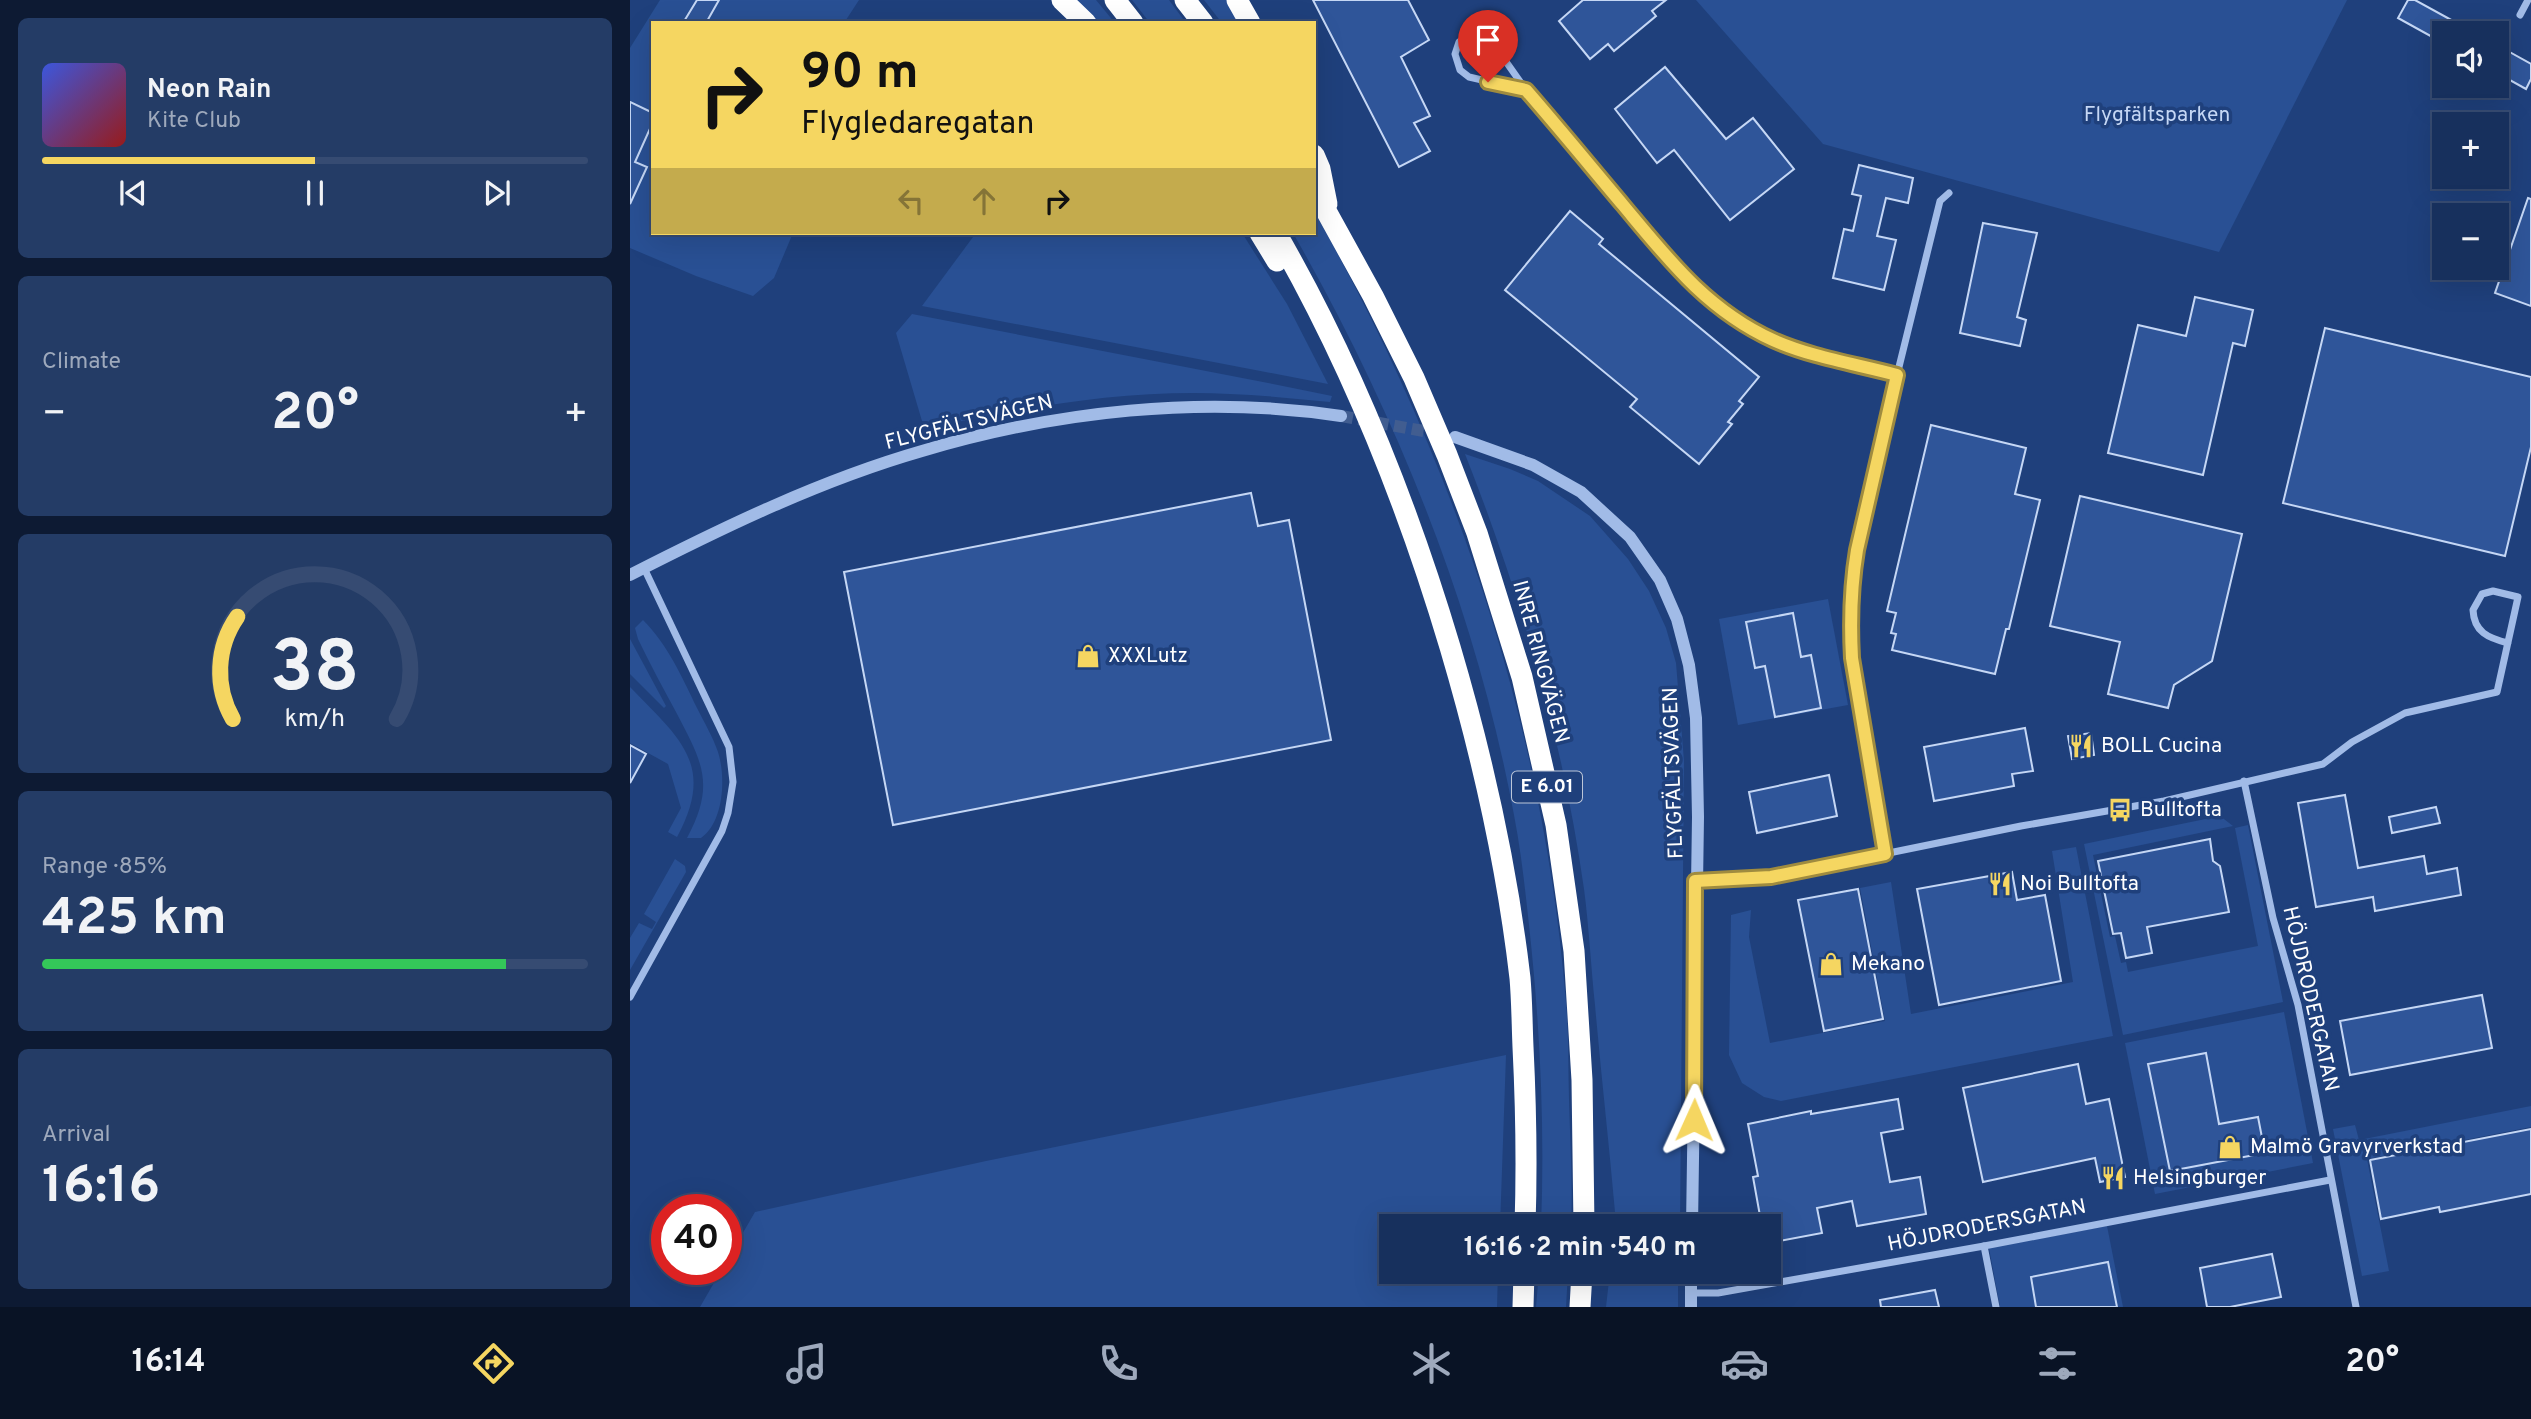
<!DOCTYPE html>
<meta charset="utf-8">
<style>
:root{--surface:#17305d;--page:#243c66;--text:#f1f3f6;--muted:#9ea9bc;--line:#364b72;--accent:#f5d661}
body{margin:0;font-family:Overpass,sans-serif;background:var(--page);color:var(--text);height:100vh;display:flex;flex-direction:column;font-size:26px;white-space:nowrap}
*{box-sizing:border-box;margin:0}
p{font-size:23px;color:var(--muted)}
.icon{flex:none;width:38px;height:38px;fill:none;stroke:currentColor;stroke-width:2;stroke-linecap:round;stroke-linejoin:round}
.map{position:relative;flex:1;overflow:hidden}
.drawer{display:flex;flex-direction:column;gap:18px;padding:18px;background:#0d1a33;width:630px}
.drawer>*{flex:none}
.guide{position:absolute;left:21px;top:21px;width:665px;height:214px;border-radius:0px;box-shadow:0 7px 28px #0002,0 0 0 2px var(--line);background:#f5d661;color:#111;overflow:hidden}
.controls{position:absolute;left:1802px;top:21px;display:grid;gap:14px}
.controls a{display:grid;place-items:center;width:77px;height:77px;border-radius:0px;background:var(--surface);box-shadow:0 7px 28px #0002,0 0 0 2px var(--line);font-size:35px}
.speed{position:absolute;left:21px;top:1194px;display:flex;gap:14px;font-size:35px;font-weight:700;text-align:center}
.speed>*{display:grid;place-content:center;width:91px;height:91px;border-radius:50%;background:var(--surface);box-shadow:0 7px 28px #0002,0 0 0 2px var(--line);line-height:1}
.speed .limit{border:10px solid #d22;background:#fff;color:#111}
.pin{position:absolute;display:grid;place-items:center;width:60px;height:60px;color:#fff;margin:-72px -30px;border-radius:50% 50% 50% 0;rotate:-45deg;box-shadow:0 0 7px #0007}
.pin .icon{rotate:45deg}
.me{position:absolute;width:77px;margin:-38px;rotate:1deg;stroke-linejoin:round;filter:drop-shadow(0 0 5px #0008)}
.turn{display:flex;align-items:center;gap:24px;height:147px;padding:0 35px;font-size:32px}
.turn .icon{width:91px;height:91px;stroke-width:2.5}
.turn b{display:block;font-size:49px;line-height:60px}
.lanes{display:flex;align-items:center;height:66px;padding:0 35px;background:#0003;justify-content:center;gap:35px;direction:ltr}
.lanes .off{opacity:.35}
.big{font-size:52px;font-weight:700;line-height:1.1}
.drawer .card{flex:1;display:flex;flex-direction:column;justify-content:center;gap:10px;min-width:0;padding:0 24px;border-radius:10px;background:var(--page)}
.drawer .dial{align-items:center;gap:0}
.dial svg{height:182px;overflow:visible;fill:none;stroke:var(--line);stroke-width:7;stroke-linecap:round;text-anchor:middle}
.dial text{fill:var(--text);stroke:none}
.song{display:flex;align-items:center;gap:21px}
.cover{width:84px;height:84px;border-radius:10px;background:linear-gradient(135deg,hsl(230 70% 55%),hsl(0 70% 35%))}
.played{height:7px;border-radius:4px;background:linear-gradient(90deg,var(--accent) 50%,var(--line) 50%)}
.keys{display:flex;justify-content:space-around;direction:ltr}
.heat{display:flex;justify-content:space-between;align-items:center;font-size:38px;direction:ltr}
.charge{height:10px;border-radius:5px;background:linear-gradient(90deg,#34c759 85%,var(--line) 0)}
.trip{position:absolute;left:749px;top:1214px;width:402px;height:70px;border-radius:0px;background:var(--surface);box-shadow:0 7px 28px #0002,0 0 0 2px var(--line);font-weight:700;line-height:70px;text-align:center}
.dock{display:flex;height:112px;justify-content:space-around;align-items:center;background:#091325;color:var(--muted)}
.dock .icon{width:49px;height:49px}
.dock .selected{color:var(--accent)}
.dock b{font-size:32px;color:var(--text)}
main{display:flex;flex:1;min-height:0}
.map>svg:first-child{display:block}
.green{fill:#295094}
.building{fill:#2f5599;stroke:#c5d7f5;stroke-width:2}
.lines{fill:none;stroke-linecap:round;stroke-linejoin:round}
.tertiary-tunnel{stroke:#415d90;stroke-width:12;stroke-dasharray:12 6;stroke-linecap:butt}
.minor{stroke:#a1bbe7;stroke-width:7}
.tertiary{stroke:#a1bbe7;stroke-width:12}
.motorway{stroke:#fff;stroke-width:21}
.route-casing{stroke:#9f8b3f;stroke-width:18}
.route{stroke:#f5d661;stroke-width:12}
.labels{text-anchor:middle;dominant-baseline:central;stroke-width:7;stroke-linejoin:round;paint-order:stroke}
.shield{fill:#1f407c;stroke:#bcc6d8;stroke-width:2}
.shield-label{font-size:19px;font-weight:bold;fill:#fff}
.park-label{font-size:21px;fill:#c5d7f5;stroke:#1f407c}
.street-label{font-size:21px;fill:#fff;stroke:#1f407c}
.poi-label{font-size:21px;fill:#fff;stroke:#1f407c;text-anchor:start}
</style>
<main>
<section class="drawer">
<div class="card">
<div class="song"><i class="cover"></i><div><b>Neon Rain</b><p>Kite Club</p></div></div>
<div class="played"></div>
<div class="keys"><svg class="icon" aria-label="previous" viewBox="0 0 24 24"><path d="M18 5L8 12l10 7zM5 5v14"/></svg><svg class="icon" aria-label="pause" viewBox="0 0 24 24"><path d="M8 5v14M16 5v14"/></svg><svg class="icon" aria-label="next" viewBox="0 0 24 24"><path d="M6 5l10 7-10 7zM19 5v14"/></svg></div>
</div>
<div class="card"><p>Climate</p>
<div class="heat"><a>−</a><b class="big">20°</b><a>+</a></div>
</div>
<div class="card dial"><svg viewBox="0 0 100 80">
<path d="M14 69A42 42 0 1 1 86 69"/>
<path d="M14 69A42 42 0 0 1 16 24" stroke="#f5d661"/>
<text x="50" y="56" font-size="32" font-weight="700">38</text>
<text x="50" y="72" font-size="11">km/h</text>
</svg></div>
<div class="card"><p>Range · 85%</p><b class="big">425 km</b><div class="charge"></div></div>
<div class="card"><p>Arrival</p><b class="big">16:16</b></div>
</section>
<div class="map">
<svg width="1901" height="1307" viewBox="0 0 1901 1307">
<rect width="100%" height="100%" fill="#1f407c"/>
<g class="green">
<path d="M30 0H229L214 23H23V233H163L144 278 123 296 66 276 0 248V48Z"/>
<path d="M444 0H466L485 23H468Z"/>
<path d="M502 0H539L556 23H520Z"/>
<path d="M574 0H598L610 23H592Z"/>
<path d="M1066 0H1717L1589 252 1193 144Z"/>
<path d="M684 211C822 455 914 723 936 1003 939 1035 938 1067 939 1099 940 1141 943 1184 941 1227H911C915 1126 910 1025 899 925 895 888 891 851 884 815 846 610 766 413 663 233H684Z"/>
<path d="M346 233H612L657 304 698 384 292 306Z"/>
<path d="M282 314 643 384 702 396 700 402C667 399 633 395 600 394 500 389 400 406 304 427L292 421 266 333Z"/>
<path d="M835 454 880 469 908 481 960 516 998 559 1019 591 1036 628 1046 663 1054 761 1050 1227H984L985 1212C979 1143 971 1074 965 1005 961 967 959 927 954 889 933 740 890 593 835 454Z"/>
<path d="M1198 599 1218 705 1108 725 1089 619Z"/>
<path d="M13 620C38 645 52 677 67 708 74 722 83 737 88 752 96 777 94 822 71 838H57C86 784 72 762 46 712 33 688 20 664 8 639L5 628Z"/>
<path d="M0 639 36 706 34 708 0 674Z"/>
<path d="M0 687C48 737 87 764 47 837L38 832 51 808 38 764 0 743Z"/>
<path d="M1590 816 1603 826 1463 855 1480 937 1485 936 1491 963 1496 962 1498 972 1628 946 1605 828 1618 825 1653 1002 1493 1035 1454 844Z"/>
<path d="M1446 847 1483 1036 1151 1101 1134 1097 1112 1083 1099 1055 1101 915 1121 910 1119 937 1140 1043 1255 1021 1230 888 1261 882 1281 1014 1443 982 1422 851Z"/>
<path d="M45 859 55 866 56 872 0 970V938L9 923 22 929 26 922 14 914Z"/>
<path d="M1654 1012 1683 1163 1525 1194 1495 1043Z"/>
<path d="M876 1055 870 1227H761V1272H868L867 1307H70L92 1269H96V1262L125 1212 356 1161Z"/>
<path d="M1901 1106V1127L1737 1159 1759 1271 1732 1276 1703 1129 1725 1125 1729 1140Z"/>
<path d="M1477 1226 1493 1307H1370L1359 1248Z"/>
<path d="M909 1272H938L936 1307H906Z"/>
<path d="M980 1272H1048V1307H976Z"/>
</g>
<g class="building">
<path d="M67 0H89L76 23H53Z"/>
<path d="M683 0H778L799 40 771 57 800 116 784 123 800 151 769 167Z"/>
<path d="M953 0H1036L1022 11 1026 16 984 51 978 44 960 59 929 21Z"/>
<path d="M1778 0H1785L1845 33H1815V44L1768 18Z"/>
<path d="M1867 45 1901 64V79L1896 89 1867 73Z"/>
<path d="M1035 67 1096 139 1123 118 1164 169 1100 220 1044 150 1027 163 985 109Z"/>
<path d="M0 102 23 113V122L5 162 17 167 0 204Z"/>
<path d="M1229 165 1283 178 1278 203 1256 198 1247 236 1266 240 1254 290 1203 278 1214 229 1223 231 1231 196 1222 194Z"/>
<path d="M1898 198 1901 199V306L1865 293Z"/>
<path d="M940 211 973 239 969 244 1129 377 1109 401 1113 404 1098 422 1102 424 1069 464 1000 407 1007 399 875 290Z"/>
<path d="M1353 223 1407 233 1387 317 1396 320 1390 346 1330 333Z"/>
<path d="M1565 297 1623 310 1615 346 1603 343 1573 475 1478 453 1508 325 1556 336Z"/>
<path d="M1695 328 1901 377V447L1875 556 1653 503Z"/>
<path d="M1301 425 1396 448 1385 494 1410 500 1379 629H1376L1365 674 1262 650 1266 634 1261 633 1266 613 1257 611Z"/>
<path d="M621 493 628 526 659 520 701 740 263 825 214 572Z"/>
<path d="M1450 496 1612 534 1582 661 1544 685 1538 708 1478 694 1490 642 1420 626Z"/>
<path d="M1163 613 1171 657 1181 655 1191 708 1145 717 1135 666 1125 668 1116 622Z"/>
<path d="M1395 728 1403 771 1382 774 1384 786 1304 801 1294 747Z"/>
<path d="M1461 733 1464 755 1442 759 1438 736Z"/>
<path d="M0 745 16 754 0 783Z"/>
<path d="M1199 775 1207 816 1127 833 1119 792Z"/>
<path d="M1715 795 1728 868 1794 856 1797 874 1827 868 1831 895 1745 911 1743 897 1686 907 1668 803Z"/>
<path d="M1806 807 1810 823 1762 833 1759 817Z"/>
<path d="M1580 839 1583 861 1590 866 1599 912 1517 927 1522 953 1496 958 1491 933 1483 934 1468 861Z"/>
<path d="M1382 872 1387 900 1415 895 1431 981 1309 1005 1287 889Z"/>
<path d="M1228 889 1253 1019 1194 1031 1168 900Z"/>
<path d="M1852 995 1862 1048 1720 1075 1710 1021Z"/>
<path d="M1576 1053 1589 1124 1628 1117 1635 1153 1540 1171 1518 1064Z"/>
<path d="M1448 1064 1456 1104 1479 1099 1495 1177 1470 1182 1465 1158 1353 1182 1333 1088Z"/>
<path d="M1268 1099 1273 1129 1251 1133 1260 1182 1290 1177 1296 1214 1227 1226 1222 1201 1187 1208 1192 1233 1139 1243V1227H1132L1123 1177 1128 1176 1118 1124 1181 1111V1114Z"/>
<path d="M1901 1129V1194L1810 1212 1809 1207 1751 1219 1740 1160Z"/>
<path d="M1642 1254 1651 1297 1600 1307H1577L1570 1268Z"/>
<path d="M1478 1262 1487 1307H1406L1401 1277Z"/>
<path d="M1305 1290 1309 1307H1251L1250 1300Z"/>
</g>
<g class="lines">
<path class="tertiary-tunnel" d="M711 416 810 434"/>
<g class="minor">
<path d="M1890 15 1898 0"/>
<path d="M896 90 860 39 842 32 829 42 825 54 830 70 839 77 896 90 1049 272 1078 300 1112 323 1143 340 1197 357 1267 375"/>
<path d="M1614 781 1643 918 1668 1005 1726 1307"/>
<path d="M1255 854 1222 658 1221 596 1227 550 1267 375 1310 201 1319 193"/>
<path d="M1066 881 1141 877 1391 826 1534 801 1693 764 1722 742 1775 713 1867 692 1888 597 1863 591 1852 594 1843 610C1844 632 1858 638 1878 643"/>
<path d="M0 997 92 831 98 813 103 782 99 747 14 568"/>
<path d="M1354 1246 1366 1307"/>
<path d="M1061 1293H1088L1354 1246 1700 1180"/>
</g>
<g class="tertiary">
<path d="M825 437 903 465 951 492 1000 537 1030 580 1047 619 1059 665 1066 718 1068 817 1062 1227"/>
<path d="M0 575C94 527 191 480 292 451 426 411 572 395 711 416"/>
<path d="M1061 1307V1272"/>
</g>
<g class="motorway">
<path d="M432 0 456 23"/>
<path d="M485 0 503 23"/>
<path d="M555 0 573 23"/>
<path d="M607 0 620 23"/>
<path d="M684 155 690 169 697 204"/>
<path d="M684 189 743 296 784 378 817 455 847 533 892 677 926 825 944 951 952 1080 954 1227"/>
<path d="M630 233 647 261"/>
<path d="M646 233C721 363 777 503 820 647 852 755 877 866 890 978 892 1001 892 1024 893 1047 896 1107 897 1166 895 1227"/>
<path d="M893 1307 894 1272"/>
<path d="M950 1307 952 1272"/>
</g>
</g>
<g class="lines">
<g class="route-casing">
<path id="route" d="M858 82 896 90C929 128 961 167 993 205 1038 259 1077 310 1143 340 1181 357 1226 364 1267 375L1227 550C1221 586 1220 621 1222 658L1255 854 1141 877 1065 881 1064 1120"/>
</g>
<use href="#route" class="route"/>
</g>
<defs>
<g id="shop-bare" transform="scale(1.89)"><path d="M-5-2.5h2.3a2.7 3.5 0 0 1 5.4 0H5L5.5 6h-11ZM-1.5-2.5h3a1.5 2.3 0 0 0-3 0Z" fill="#f5d661" stroke="#1f407c" stroke-width="2.5" paint-order="stroke"/></g>
<g id="restaurant-bare" transform="scale(1.89)"><path d="M-5-6h1v4h1v-4h1v4h1v-4h1v5L-1.5 .5V6h-2V.5L-5-1ZM5-6V6H3V1.5H1.5Q1.5-4 5-6Z" fill="#f5d661" stroke="#1f407c" stroke-width="2.5" paint-order="stroke"/></g>
<g id="bus-bare" transform="scale(1.89)"><path d="M-5-6H5V4H4V6H2V4H-2V6H-4V4H-5ZM-3.5-4V0h7V-4ZM-3.5 1.2v1.5H-2V1.2ZM2 1.2v1.5H3.5V1.2Z" fill="#f5d661" stroke="#1f407c" stroke-width="2.5" paint-order="stroke"/></g>
</defs>
<g fill-rule="evenodd">
<use href="#shop-bare" x="458" y="656"/>
<use href="#restaurant-bare" x="1451" y="746"/>
<use href="#bus-bare" x="1490" y="810"/>
<use href="#restaurant-bare" x="1370" y="884"/>
<use href="#shop-bare" x="1201" y="964"/>
<use href="#shop-bare" x="1600" y="1147"/>
<use href="#restaurant-bare" x="1483" y="1178"/>
</g>
<g class="labels">
<rect class="shield" x="882" y="771.5" width="70" height="31" rx="5"/>
<g class="shield-label">
<text x="917" y="787">E 6.01</text>
</g>
<g class="park-label">
<text x="1527" y="115">Flygfältsparken</text>
</g>
<g class="street-label">
<text transform="translate(339 423) rotate(-14)">FLYGFÄLTSVÄGEN</text>
<text transform="translate(910 662) rotate(75)">INRE RINGVÄGEN</text>
<text transform="translate(1044 773) rotate(-92)">FLYGFÄLTSVÄGEN</text>
<text transform="translate(1680 999) rotate(77)">HÖJDRODERGATAN</text>
<text transform="translate(1357 1226) rotate(-11)">HÖJDRODERSGATAN</text>
</g>
<g class="poi-label">
<text x="478" y="656">XXXLutz</text>
<text x="1471" y="746">BOLL Cucina</text>
<text x="1510" y="810">Bulltofta</text>
<text x="1390" y="884">Noi Bulltofta</text>
<text x="1221" y="964">Mekano</text>
<text x="1620" y="1147">Malmö Gravyrverkstad</text>
<text x="1503" y="1178">Helsingburger</text>
</g>
</g>
</svg>
<div class="controls">
<a><svg class="icon" aria-label="sound" viewBox="0 0 24 24"><path d="M4 9h4l5-4v14l-5-4H4zM17 9q2 3 0 6"/></svg></a>
<a>+</a>
<a>−</a>
</div>
<div class="speed"><div class="limit">40</div></div>
<div class="pin" style="left:858px;top:82px;background:#d93025"><svg class="icon" aria-label="arrive" viewBox="0 0 24 24"><path d="M6 21V4h12l-3 4 3 4H6"/></svg></div>
<svg class="me" style="left:1064px;top:1120px" viewBox="-20 -20 40 40"><path d="M0-17L14 15 0 8-14 15z" fill="#f5d661" stroke="#fff" stroke-width="4"/></svg>
<div class="trip">16:16 · 2 min · 540 m</div>
<div class="guide">
<div class="turn"><svg class="icon" aria-label="right" viewBox="0 0 24 24"><path d="M7 20v-9h11M14 6l5 5-5 5"/></svg><div><b>90 m</b>Flygledaregatan</div></div>
<div class="lanes"><svg class="icon off" aria-label="left" viewBox="0 0 24 24"><path d="M17 20v-9H6M10 6l-5 5 5 5"/></svg><svg class="icon off" aria-label="ahead" viewBox="0 0 24 24"><path d="M12 20V5M6 11l6-6 6 6"/></svg><svg class="icon" aria-label="right" viewBox="0 0 24 24"><path d="M7 20v-9h11M14 6l5 5-5 5"/></svg></div>
</div>
</div>
</main>
<nav class="dock">
<b>16:14</b>
<svg class="icon selected" aria-label="directions" viewBox="0 0 24 24"><path d="M12 3l9 9-9 9-9-9zM9 14v-3h6M13 9l2 2-2 2"/></svg>
<svg class="icon" aria-label="music" viewBox="0 0 24 24"><path d="M9 18V5l10-2v13"/><circle cx="6" cy="18" r="3"/><circle cx="16" cy="16" r="3"/></svg>
<svg class="icon" aria-label="phone" viewBox="0 0 24 24"><path d="M5 4h4l2 5-3 2q2 4 5 5l2-3 5 2v4C11 20 4 13 5 4z"/></svg>
<svg class="icon" aria-label="climate" viewBox="0 0 24 24"><path d="M12 3v18M4 7l16 10M4 17L20 7"/></svg>
<svg class="icon" aria-label="car" viewBox="0 0 24 24"><path d="M5 17H2v-5l4-1 3-4h7l3 4 3 1v5h-3M9 17h6M6 11h13"/><circle cx="7" cy="17" r="2"/><circle cx="17" cy="17" r="2"/></svg>
<svg class="icon" aria-label="filters" viewBox="0 0 24 24"><path d="M4 7h16M4 17h16"/><circle cx="9" cy="7" r="2"/><circle cx="15" cy="17" r="2"/></svg>
<b>20°</b>
</nav>
